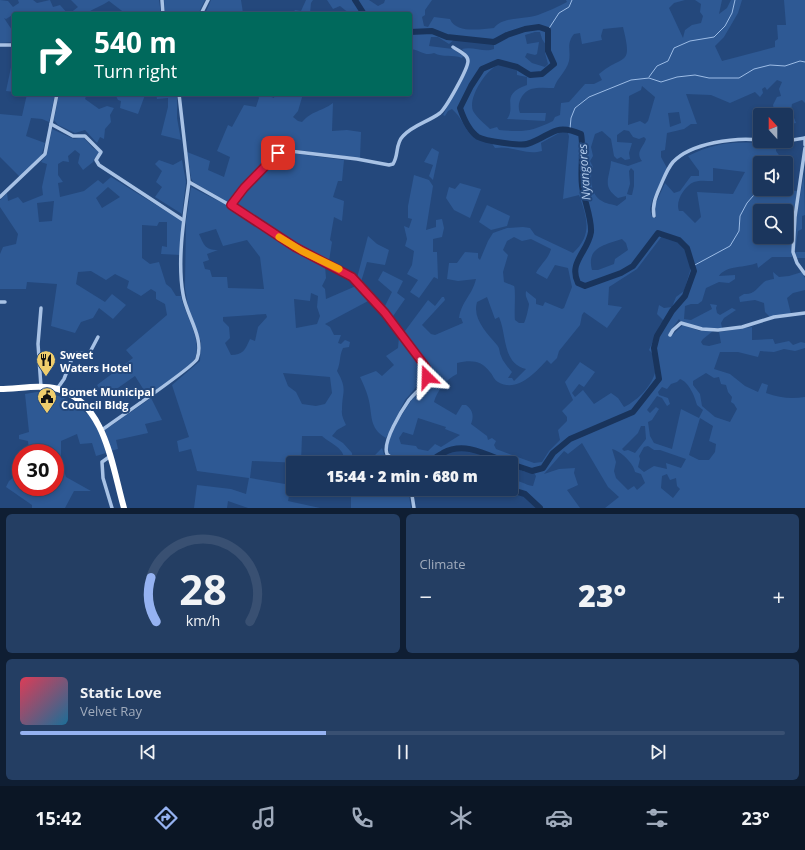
<!DOCTYPE html>
<meta charset="utf-8">
<style>
:root{--surface:#1b365d;--page:#243e63;--text:#f1f3f6;--muted:#a0abbc;--line:#395072;--accent:#95b2f1}
body{margin:0;font-family:"Open Sans",sans-serif;background:var(--page);color:var(--text);height:100vh;display:flex;flex-direction:column;font-size:15px;white-space:nowrap}
*{box-sizing:border-box;margin:0}
p{font-size:13px;color:var(--muted)}
.icon{flex:none;width:22px;height:22px;fill:none;stroke:currentColor;stroke-width:2;stroke-linecap:round;stroke-linejoin:round}
.map{position:relative;height:508px;overflow:hidden}
.sheet{display:flex;flex-direction:column;gap:6px;padding:6px;background:#0f1e33;flex:1}
.sheet>*{flex:none}
.top-card{position:absolute;left:12px;top:12px;width:400px;height:84px;border-radius:4px;box-shadow:0 2px 6px #0003,0 0 0 1px var(--line);background:#00695c;color:#fff;overflow:hidden}
.needle{width:26px;rotate:339deg}
.controls{position:absolute;left:753px;top:108px;display:grid;gap:8px}
.controls a{display:grid;place-items:center;width:40px;height:40px;border-radius:4px;background:var(--surface);box-shadow:0 2px 6px #0003,0 0 0 1px var(--line);font-size:20px}
.speed{position:absolute;left:12px;top:444px;display:flex;gap:8px;font-size:20px;font-weight:700;text-align:center}
.speed>*{display:grid;place-content:center;width:52px;height:52px;border-radius:50%;background:var(--surface);box-shadow:0 2px 6px #0003,0 0 0 1px var(--line);line-height:1}
.speed .limit{border:6px solid #d22;background:#fff;color:#111}
.pin{position:absolute;display:grid;place-items:center;width:34px;height:34px;color:#fff;margin:-17px;border-radius:8px;box-shadow:0 2px 6px #0006}
.me{position:absolute;width:44px;margin:-22px;rotate:338deg;stroke-linejoin:round;filter:drop-shadow(0 0 3px #0008)}
.turn{display:flex;align-items:center;gap:14px;height:84px;padding:0 16px;font-size:18px}
.turn .icon{width:52px;height:52px;stroke-width:2.5}
.turn b{display:block;font-size:28px;line-height:34px}
.big{font-size:30px;font-weight:800;line-height:1.1}
.sheet .card{flex:1;display:flex;flex-direction:column;justify-content:center;gap:6px;min-width:0;padding:0 14px;border-radius:6px;background:var(--page)}
.sheet .dial{align-items:center;gap:0}
.dial svg{height:104px;overflow:visible;fill:none;stroke:var(--line);stroke-width:7;stroke-linecap:round;text-anchor:middle}
.dial text{fill:var(--text);stroke:none}
.song{display:flex;align-items:center;gap:12px}
.cover{width:48px;height:48px;border-radius:6px;background:linear-gradient(135deg,hsl(350 70% 55%),hsl(200 70% 35%))}
.played{height:4px;border-radius:2px;background:linear-gradient(90deg,var(--accent) 40%,var(--line) 40%)}
.keys{display:flex;justify-content:space-around;direction:ltr}
.heat{display:flex;justify-content:space-between;align-items:center;font-size:22px;direction:ltr}
.sheet .tiles{flex:1;display:grid;gap:6px;grid-template-columns:1fr 1fr}
.card:last-child{grid-column:span 2}
.trip{position:absolute;left:286px;top:456px;width:232px;height:40px;border-radius:4px;background:var(--surface);box-shadow:0 2px 6px #0003,0 0 0 1px var(--line);font-weight:800;line-height:40px;text-align:center}
.tab-bar{display:flex;height:64px;justify-content:space-around;align-items:center;background:#0b1625;color:var(--muted)}
.tab-bar .icon{width:28px;height:28px}
.tab-bar .selected{color:var(--accent)}
.tab-bar b{font-size:18px;color:var(--text)}
.map>svg:first-child{display:block}
.green{fill:#2e5994;fill-rule:evenodd}
.lines{fill:none;stroke-linecap:round;stroke-linejoin:round}
.stream{stroke:#9cbce6;stroke-width:1}
.river{stroke:#19345c;stroke-width:6}
.street{stroke:#a8c2e5;stroke-width:3.5}
.highway{stroke:#fff;stroke-width:6}
.route-casing{stroke:#92132f;stroke-width:10}
.route{stroke:#e11d48;stroke-width:7}
.slow{stroke:#f59e0b;stroke-width:7}
.labels{text-anchor:middle;dominant-baseline:central;stroke-width:4;stroke-linejoin:round;paint-order:stroke}
.poi-label{font-size:11px;font-weight:bold;fill:#fff;stroke:#24487c;text-anchor:start}
.water-label{font-size:12px;font-style:italic;fill:#b3cced;stroke:#24487c}
</style>
<div class="map">
<svg width="805" height="508" viewBox="0 0 805 508">
<rect width="100%" height="100%" fill="#24487c"/>
<g class="green">
<path d="M0 0 8 1 13 7 19 3 18 0H33L37 3 50 0 53 7 60 5 68 14H14L6 19 4 18 14 33V42L0 43Z"/>
<path d="M71 0H159L161 14H126L109 1C102 6 94 8 87 13L88 14H69L78 7Z"/>
<path d="M164 0H205L198 14H165Z"/>
<path d="M211 0H241L243 13 250 12V14H205Z"/>
<path d="M306 0H313L311 3 310 14H292L295 10 301 11Z"/>
<path d="M327 0H369L378 6 384 3 385 0H432L425 10V15L422 17 424 26 428 27 434 17 450 19C456 34 481 29 494 28 503 16 524 20 538 15 548 11 558 7 567 2L566 0H685L674 3 669 8 683 38 685 30 692 25 701 23 703 16 700 12 701 4 695 0H722L719 14 727 8 731 0H742L738 13 724 37 715 46 722 61 775 47V41L778 39 777 25H786L784 0H805V103L802 100 792 104 791 110 796 123 786 125V115H775L773 105 777 97 781 96 779 89 782 82 777 80 767 90 765 87 762 89 763 93 760 97 755 92 730 103 711 95 686 94 697 124H691L684 129 667 133 665 150 661 151V157L667 168 652 201 650 209 652 217 656 218 655 205 665 183 674 193 680 191 691 176H699V171L688 156C720 140 742 141 776 145V151L781 158 777 163H760V189L798 191 793 216 792 257H772L758 268 757 263C746 268 726 265 719 276L735 275V279L729 283 719 282 706 288 702 301 698 304H691L685 306 684 319 691 320 712 309 710 304 717 305 716 308 717 313 720 315 732 308 736 310 724 318 721 323 722 328H701L681 322 679 319 671 330 669 336H671L683 325 700 331H713L703 339 701 342 703 345 709 346 721 343 719 332 752 327V340L773 339 775 344 789 341 793 345 801 342 805 343V348L795 351 784 349 774 352 760 351 758 357 738 352H720L714 369 730 374 745 386 758 392 762 383 768 385 766 393C780 398 791 399 805 397V508H605L619 497 608 487 582 443 568 454 564 451 544 474 559 469 575 468 574 473 578 485 567 490 580 508H538L524 496 503 489H511V479C519 480 525 485 533 486L536 476 534 473 525 472 511 466V463C488 463 465 438 442 456V462L450 461 455 463H399C393 459 389 456 388 449 386 438 407 406 414 397 419 390 426 386 430 379V367L402 335 428 300 435 306 442 297H444L445 300 422 325 431 334 435 335 463 323 461 318H459C462 300 472 296 476 279L458 281 447 279 449 263H457L465 252 478 253V258L480 260 488 241 493 233 507 228 523 227 530 228 535 235 573 253C593 235 587 217 579 195L563 199 569 136 567 131 561 132 541 143 542 151C525 156 512 145 495 148L491 142C463 140 468 123 452 109L448 111 445 116 443 115 469 65C471 57 466 55 462 49 473 46 484 53 494 49V44L455 39 449 44 438 37H431L429 46 453 49 463 56 462 58C452 54 443 58 434 53 425 57 418 49 410 49V14H359L354 11 350 14 340 6 333 9ZM623 27C633 68 624 53 599 74L602 80 594 84H585L569 102 561 103 560 115 555 117 553 121C530 132 524 132 499 130L497 127 490 129C485 124 477 118 473 111 468 98 484 73 496 66 502 62 510 67 517 68V75L527 77V85C499 95 517 106 507 119L545 121 546 113H520C516 104 522 92 531 89 538 87 547 88 554 88 557 78 566 72 569 61 571 50 566 44 574 34L580 33 582 44 602 40 601 36 603 29ZM535 32H540L542 39 546 45 545 53 548 64 545 67 532 63 525 57 527 53 535 55 537 54 539 42 527 44 525 35ZM642 86 655 97 648 121 645 124 640 121 628 125 629 96 641 90ZM679 112 681 123 670 127 668 113ZM624 130 629 131 633 137 639 139 644 137 646 139C643 148 635 152 642 161L628 166 611 161C610 178 601 186 618 198L626 196V199L617 206C612 204 606 204 602 201 591 196 589 177 593 167L590 161 593 156 591 147 595 134 602 131 611 139 614 156 617 159 621 157 625 160 630 159 629 153 632 143 617 142V135ZM631 168 634 171V186L632 195H630L627 194 630 184 629 171ZM713 168 745 172 733 194 697 192 701 217 695 223 683 211H679C675 202 684 186 694 182 700 180 706 181 713 181ZM760 211H786V237H760ZM662 236 678 242 685 249 690 261V271L684 291 676 297 672 307 664 308 659 305 657 314 664 321 660 325 649 350C669 369 642 399 624 407L618 398 611 393 594 404 583 390 575 397 572 393 579 384 584 387 595 372 580 362 565 382 573 400 562 411 567 417V421L558 430 560 440 549 451 542 462 534 463 496 449 494 445 496 441 492 438 488 440 487 436 471 424C474 416 473 410 466 405H462L456 415 434 402C437 391 446 379 457 374V363C471 360 481 360 490 372 493 375 494 380 498 382 517 393 535 373 547 360L551 364 557 358 559 351 580 325 582 315 584 312 607 328 622 307 608 305 609 287 637 269ZM514 237 522 241 531 239 551 249C549 258 540 265 536 273L547 279 555 265 568 268 572 287 564 308 562 309 545 302 543 306 536 304V299L526 291C525 297 527 298 529 304 529 306 526 320 524 323H519L515 320C514 314 516 289 514 286L504 282 503 272 508 255 503 250 507 241ZM622 239 626 243 628 250 615 259 614 264 598 270H592C586 247 605 245 622 239ZM487 297 495 319 499 317C507 335 502 363 526 369L514 381 512 378H508L512 372C508 367 503 362 501 356 499 352 500 348 497 345 487 333 472 319 477 302ZM706 373 714 378 719 377 721 384 726 385 728 392 732 397 731 402 734 404 737 409 730 422 715 417 702 406 700 394 693 385V381ZM680 379C689 382 695 397 697 405L703 410 699 418 681 409 672 449 654 443 650 436 648 422 652 420 659 409 656 407 650 413 647 410 657 396 662 398 667 406 670 404 668 398 659 395 658 392 662 387 667 389 671 384 677 382ZM418 418 446 427 445 429 460 435 441 447 435 444 428 451 418 449 416 446 401 444 399 438 403 432 413 435ZM700 418 713 426 709 441 716 444 715 452 709 460H699L689 455ZM641 426H645L646 439 635 453 628 450 624 451 622 449 638 433ZM648 446 654 450H660L686 459 681 468 666 463 667 469 654 466 644 472 638 467 640 459 639 456 644 447ZM612 449C621 451 634 464 635 472L641 474 645 483 637 490 634 486 628 490 616 478 614 471 616 462ZM667 474 670 480 676 478 677 486 680 489 673 498 661 488 662 476Z"/>
<path d="M14 53V92L6 91Z"/>
<path d="M27 94H55L49 122 42 119 31 118 26 136 45 143 41 157 20 177 0 157V114L22 116Z"/>
<path d="M59 94H87L85 99 99 109 107 106 114 108 110 115 111 122 105 129 104 139 100 137 97 143 85 130 75 133 58 125 54 120Z"/>
<path d="M115 94H138L140 97 145 95 138 114 120 108 121 101 118 100Z"/>
<path d="M156 94H177V118L181 140 161 135 168 107V98L157 99Z"/>
<path d="M257 94H264L274 98 275 94H303L298 111 293 117 298 121 302 122C313 110 321 112 333 103L332 131 347 130 361 132 360 158 281 148 242 187 230 203 193 182 191 178 187 152 210 161 208 170 224 177 230 157 217 151 228 125 232 127 244 105 256 107 259 98Z"/>
<path d="M52 129 74 139 83 137 93 148 100 152 94 159 93 162 83 170 78 163 80 154 75 150 68 156 69 162 63 161 58 164V175L63 182 58 183 60 197 84 191 98 180 103 184 111 177 182 221 181 255 161 254 162 246 167 247V222H159L157 226 142 225V258L150 264 159 262 166 284 171 288 176 296H181C185 316 205 343 193 362L157 390 147 395 135 376 105 397 97 385 133 358 126 350 167 315 165 304 156 299V292L151 289 141 296 127 288 129 281 115 274 106 280 91 271 78 272 76 284 105 302 112 294 126 305 113 319 99 308 93 318 81 322 75 333 51 326 57 284 27 282 26 289H0V254L3 247 16 244 18 234 0 207V200L7 193 8 201 18 197 23 203 43 195 42 187 47 164 41 162 47 154ZM108 187 120 197 102 208 96 198ZM54 201 52 221 39 222 37 203Z"/>
<path d="M432 148 439 152 433 180 429 176 433 165 424 162Z"/>
<path d="M283 152 344 160 342 181H338L333 197 344 201 342 221 334 217 330 240 332 242 329 261 291 243 235 204 245 189 278 154Z"/>
<path d="M159 160 173 165 182 160 186 182 182 214 155 197 162 187 156 182 162 171 155 164Z"/>
<path d="M804 174 805 215 802 216V229L798 231 795 252H805V258H797C790 246 801 191 804 174Z"/>
<path d="M414 175 429 180 433 186 426 230 436 227V220L442 219 444 228 442 237 433 239V252H437L438 279 434 277 419 298 410 292 418 280 407 274 412 265 414 251 405 246 407 239 404 226 409 228 412 219 408 218V206Z"/>
<path d="M460 183 481 189 470 218 454 210 446 198 449 187 455 189Z"/>
<path d="M191 187 244 214 298 252 325 266 326 278 322 286 325 289 326 299 356 286 370 300 325 324 330 327 334 335H341L338 343 341 344 345 340 350 342 349 347 343 348C339 356 341 362 337 371 348 390 342 391 342 410 341 415 344 421 346 425L337 430 332 436 343 443 352 453 353 463 370 460 382 448 384 454 393 463H344C346 448 332 445 322 436H302L301 463 252 461 250 478 291 485 288 501 320 508H248L228 501 227 508H194L197 485 231 489 246 494 249 478 197 471 191 449 179 452 177 441 189 437 172 385 200 361 201 342 188 307 185 288 186 221ZM216 229 223 246 247 240 260 257 264 289 228 288 227 277H212L210 270 205 269 203 262 209 260 207 254 218 250C205 250 204 245 199 234ZM311 293 318 296 317 307 320 316 317 324 296 328 294 299 310 301ZM266 314 267 317 258 327 255 341 250 339C245 350 243 355 231 355L225 343 230 338 229 327 223 321V317ZM283 373 330 377 332 393 325 404 316 406 302 404 296 392 288 386Z"/>
<path d="M487 205 510 216 507 226 491 230 479 222Z"/>
<path d="M368 236 377 244 389 250 385 265 367 262 361 282 357 278Z"/>
<path d="M383 271 403 281 397 293 405 299 391 319 384 308 392 292 378 280Z"/>
<path d="M773 272 779 277 789 276 802 272 805 278V290L793 293 787 298 791 314 770 317 765 312 764 303 755 300 740 302 739 297 744 294C754 295 757 288 764 282 766 280 770 280 774 279Z"/>
<path d="M399 337 423 367 426 371 425 377 405 400 386 438C368 428 373 414 368 397 366 390 363 383 360 377L376 371 382 376 394 365 386 356 398 348Z"/>
<path d="M37 392C60 395 70 398 87 414L89 413 99 430 106 453 96 456 92 443 80 444 77 434 61 441V461L66 477 91 491H74L65 508H32V505L6 487 9 481 15 476 21 478V487H42L47 490 48 487H55V453H32L29 450 28 441 19 439V435L29 432 25 394Z"/>
<path d="M151 398 162 420 145 424 148 433 116 440 118 449 111 451 105 430Z"/>
<path d="M339 489H408L411 508H351V497L338 493Z"/>
</g>
<g class="lines">
<g class="stream">
<path d="M548 30 559 13 569 7 572 0"/>
<path d="M649 77 657 66 668 61 674 48 690 41 714 37 725 26 732 13 735 0"/>
<path d="M570 129 571 118 575 108 589 97 631 80 649 78 661 82 677 77 695 75 709 78H739L754 69 770 65 785 66 800 61 805 62"/>
<path d="M693 266 730 246 739 231 740 216 747 203 760 188"/>
</g>
<g class="river">
<path d="M355 0 364 14"/>
<path d="M410 32 432 31 447 37 494 42 507 35 525 29 539 27 548 30V51L554 64 542 74 530 75 517 67 498 62 482 69 471 86 460 108C463 117 469 131 478 137 485 141 520 146 527 144 551 137 553 122 581 134 584 148 580 170 582 186 584 200 592 219 591 232 588 252 568 262 578 283L585 286 621 273 633 266 658 233 679 240 687 248 694 271 685 296 672 311 657 336 654 348 659 379 633 412 570 439 553 453 543 468 532 471 511 464"/>
<path d="M432 463C434 457 438 456 443 453 465 441 487 455 508 463"/>
<path d="M508 489 525 494 540 508"/>
</g>
<g class="street">
<path d="M162 0 163 14"/>
<path d="M201 14 208 0"/>
<path d="M0 45H14"/>
<path d="M179 94 189 182 251 217 302 251 332 265 352 277 385 313 428 369C430 383 416 391 409 400 402 410 382 442 387 454L397 463"/>
<path d="M51 124 73 136H85L101 152 96 160 99 165 183 220"/>
<path d="M805 138V145"/>
<path d="M767 141 780 142 805 138"/>
<path d="M805 148 795 217 793 252 797 263 805 274"/>
<path d="M0 197 45 154 57 94"/>
<path d="M231 205 245 188 281 150 357 159 389 165 393 164C399 155 395 144 403 136 413 125 428 122 440 113 446 108 468 69 468 61 468 54 458 51 453 47"/>
<path d="M654 216C652 205 656 196 660 187 664 178 667 169 673 162 691 143 735 137 760 140"/>
<path d="M0 302H5"/>
<path d="M41 308 38 344 41 387"/>
<path d="M670 335 673 330 681 323 702 329 718 330 742 327 774 317 805 313"/>
<path d="M57 389 64 379 74 353 89 354 98 337"/>
<path d="M102 430C115 420 194 367 197 359 205 338 186 315 183 294 177 260 184 217 189 182"/>
<path d="M109 457 102 462 103 478 112 508"/>
<path d="M411 489 414 508"/>
</g>
<path class="highway" d="M0 389C18 389 40 384 58 389 106 403 112 467 124 508"/>
</g>
<g class="lines">
<g class="route-casing">
<path id="route" d="M278 153 244 188 231 205 295 247 352 277 385 313 425 366 428 372 427 377"/>
</g>
<use href="#route" class="route"/>
<path class="slow" d="M279 237 302 251 339 269"/>
</g>
<defs>
<g id="restaurant-pin" transform="scale(1)"><path d="M0 17L-7.5 6A9.5 9.5 0 1 1 7.5 6Z" fill="#efcd6c" stroke="#24487c"/><path d="M-5-6h1v4h1v-4h1v4h1v-4h1v5L-1.5 .5V6h-2V.5L-5-1ZM5-6V6H3V1.5H1.5Q1.5-4 5-6Z" fill="#111"/></g>
<g id="civic-pin" transform="scale(1)"><path d="M0 17L-7.5 6A9.5 9.5 0 1 1 7.5 6Z" fill="#efcd6c" stroke="#24487c"/><path d="M-.6-6.5H3V-4.5H.6V-3L4-1V1h2V6H-6V1h2V-1L-.6-3ZM-1.2 2.5V6h2.4V2.5Z" fill="#111"/></g>
</defs>
<g fill-rule="evenodd">
<use href="#restaurant-pin" x="46" y="360"/>
<use href="#civic-pin" x="47" y="397"/>
</g>
<g class="labels">
<g class="poi-label">
<text x="60" y="354">Sweet<tspan x="60" dy="13">Waters Hotel</tspan></text>
<text x="61" y="391">Bomet Municipal<tspan x="61" dy="13">Council Bldg</tspan></text>
</g>
<g class="water-label">
<text transform="translate(584 172) rotate(-94)">Nyangores</text>
</g>
</g>
</svg>
<div class="controls">
<a><svg class="needle" viewBox="-14 -14 28 28"><path d="M0-13l5 13h-10z" fill="#e53935"/><path d="M0 13l5-13h-10z" fill="#a0abbc"/></svg></a>
<a><svg class="icon" aria-label="sound" viewBox="0 0 24 24"><path d="M4 9h4l5-4v14l-5-4H4zM17 9q2 3 0 6"/></svg></a>
<a><svg class="icon" aria-label="search" viewBox="0 0 24 24"><circle cx="10" cy="10" r="6"/><path d="M15 15l6 6"/></svg></a>
</div>
<div class="speed"><div class="limit">30</div></div>
<div class="pin" style="left:278px;top:153px;background:#d93025"><svg class="icon" aria-label="arrive" viewBox="0 0 24 24"><path d="M6 21V4h12l-3 4 3 4H6"/></svg></div>
<svg class="me" style="left:427px;top:377px" viewBox="-20 -20 40 40"><path d="M0-17L14 15 0 8-14 15z" fill="#e11d48" stroke="#fff" stroke-width="4"/></svg>
<div class="trip">15:44 · 2 min · 680 m</div>
<div class="top-card">
<div class="turn"><svg class="icon" aria-label="right" viewBox="0 0 24 24"><path d="M7 20v-9h11M14 6l5 5-5 5"/></svg><div><b>540 m</b>Turn right</div></div>
</div>
</div>
<section class="sheet">
<div class="tiles">
<div class="card dial"><svg viewBox="0 0 100 80">
<path d="M14 69A42 42 0 1 1 86 69"/>
<path d="M14 69A42 42 0 0 1 10 35" stroke="#95b2f1"/>
<text x="50" y="56" font-size="32" font-weight="700">28</text>
<text x="50" y="72" font-size="11">km/h</text>
</svg></div>
<div class="card"><p>Climate</p>
<div class="heat"><a>−</a><b class="big">23°</b><a>+</a></div>
</div>
<div class="card">
<div class="song"><i class="cover"></i><div><b>Static Love</b><p>Velvet Ray</p></div></div>
<div class="played"></div>
<div class="keys"><svg class="icon" aria-label="previous" viewBox="0 0 24 24"><path d="M18 5L8 12l10 7zM5 5v14"/></svg><svg class="icon" aria-label="pause" viewBox="0 0 24 24"><path d="M8 5v14M16 5v14"/></svg><svg class="icon" aria-label="next" viewBox="0 0 24 24"><path d="M6 5l10 7-10 7zM19 5v14"/></svg></div>
</div>
</div>
</section>
<nav class="tab-bar">
<b>15:42</b>
<svg class="icon selected" aria-label="directions" viewBox="0 0 24 24"><path d="M12 3l9 9-9 9-9-9zM9 14v-3h6M13 9l2 2-2 2"/></svg>
<svg class="icon" aria-label="music" viewBox="0 0 24 24"><path d="M9 18V5l10-2v13"/><circle cx="6" cy="18" r="3"/><circle cx="16" cy="16" r="3"/></svg>
<svg class="icon" aria-label="phone" viewBox="0 0 24 24"><path d="M5 4h4l2 5-3 2q2 4 5 5l2-3 5 2v4C11 20 4 13 5 4z"/></svg>
<svg class="icon" aria-label="climate" viewBox="0 0 24 24"><path d="M12 3v18M4 7l16 10M4 17L20 7"/></svg>
<svg class="icon" aria-label="car" viewBox="0 0 24 24"><path d="M5 17H2v-5l4-1 3-4h7l3 4 3 1v5h-3M9 17h6M6 11h13"/><circle cx="7" cy="17" r="2"/><circle cx="17" cy="17" r="2"/></svg>
<svg class="icon" aria-label="filters" viewBox="0 0 24 24"><path d="M4 7h16M4 17h16"/><circle cx="9" cy="7" r="2"/><circle cx="15" cy="17" r="2"/></svg>
<b>23°</b>
</nav>
